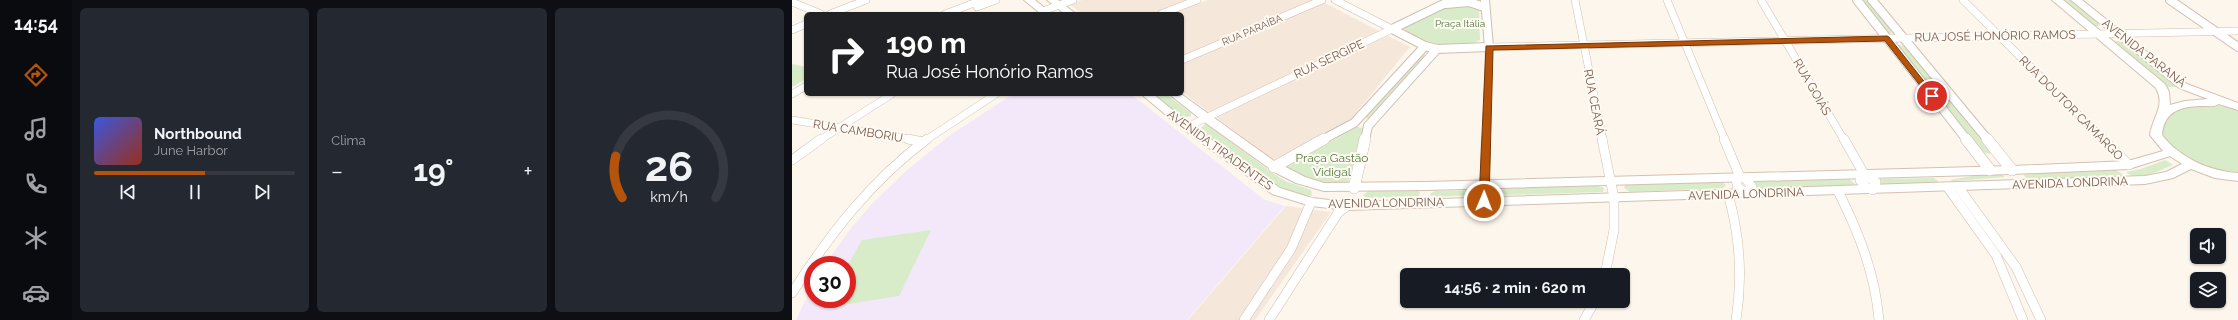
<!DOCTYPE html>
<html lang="pt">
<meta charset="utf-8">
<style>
:root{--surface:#171b24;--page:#242831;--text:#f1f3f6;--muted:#9ea1a6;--line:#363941;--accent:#b45309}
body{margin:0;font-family:Raleway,sans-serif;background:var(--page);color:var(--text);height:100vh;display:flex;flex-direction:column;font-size:15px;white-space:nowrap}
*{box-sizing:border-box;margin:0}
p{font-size:13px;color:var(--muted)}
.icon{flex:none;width:22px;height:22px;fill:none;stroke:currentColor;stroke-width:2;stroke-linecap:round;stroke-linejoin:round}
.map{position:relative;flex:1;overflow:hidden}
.side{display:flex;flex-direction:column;gap:8px;padding:8px;background:#0d0f14;width:720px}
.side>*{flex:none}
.banner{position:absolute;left:12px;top:12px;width:380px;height:84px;border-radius:6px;box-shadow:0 1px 3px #0004;background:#202124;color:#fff;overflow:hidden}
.buttons{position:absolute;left:1398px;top:228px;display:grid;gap:8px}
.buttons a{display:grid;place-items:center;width:36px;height:36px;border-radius:6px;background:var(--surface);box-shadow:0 1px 3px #0004;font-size:20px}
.speed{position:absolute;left:12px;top:256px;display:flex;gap:8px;font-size:20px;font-weight:700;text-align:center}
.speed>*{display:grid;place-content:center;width:52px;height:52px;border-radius:50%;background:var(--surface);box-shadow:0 1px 3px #0004;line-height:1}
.speed .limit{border:6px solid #d22;background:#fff;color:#111}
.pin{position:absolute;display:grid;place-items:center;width:34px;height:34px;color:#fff;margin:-17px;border:2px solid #fff;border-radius:50%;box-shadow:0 1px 4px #0007}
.me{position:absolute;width:44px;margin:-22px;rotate:1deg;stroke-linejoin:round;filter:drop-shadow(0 0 3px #0008)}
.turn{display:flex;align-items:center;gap:14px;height:84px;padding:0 16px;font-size:18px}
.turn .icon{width:52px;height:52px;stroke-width:2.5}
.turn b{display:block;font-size:28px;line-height:34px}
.big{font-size:30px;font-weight:700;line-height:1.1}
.side .widget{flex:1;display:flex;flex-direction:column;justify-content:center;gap:6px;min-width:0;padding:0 14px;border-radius:6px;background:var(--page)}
.side .dial{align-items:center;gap:0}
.dial svg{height:104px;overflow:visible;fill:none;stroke:var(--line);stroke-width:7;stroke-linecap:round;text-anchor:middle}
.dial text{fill:var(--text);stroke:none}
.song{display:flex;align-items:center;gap:12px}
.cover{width:48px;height:48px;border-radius:6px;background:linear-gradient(135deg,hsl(230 70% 55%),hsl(10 70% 35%))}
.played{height:4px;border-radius:2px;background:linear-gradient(90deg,var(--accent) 55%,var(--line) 55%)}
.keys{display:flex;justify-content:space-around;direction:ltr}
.heat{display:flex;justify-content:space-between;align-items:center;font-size:22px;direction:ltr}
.side .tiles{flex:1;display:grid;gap:8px;grid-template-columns:repeat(3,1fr)}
.trip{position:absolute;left:608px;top:268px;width:230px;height:40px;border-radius:6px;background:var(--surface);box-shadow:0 1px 3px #0004;font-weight:700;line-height:40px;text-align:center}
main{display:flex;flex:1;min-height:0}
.tab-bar{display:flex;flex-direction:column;width:72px;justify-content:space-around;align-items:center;background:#090b0e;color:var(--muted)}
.tab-bar .icon{width:28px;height:28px}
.tab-bar .current{color:var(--accent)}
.tab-bar b{font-size:18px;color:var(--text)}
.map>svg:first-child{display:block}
.residential{fill:#f5e8da}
.education{fill:#f3e8fa}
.green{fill:#d8ecc9}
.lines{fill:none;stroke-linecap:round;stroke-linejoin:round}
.minor-far1-casing{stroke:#d1beb0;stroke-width:8}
.minor-casing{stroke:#d1beb0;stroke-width:10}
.tertiary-far1-casing{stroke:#d1beb0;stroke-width:10}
.tertiary-casing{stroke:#d1beb0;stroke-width:12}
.secondary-casing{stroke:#d6c0b0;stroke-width:2}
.minor-far1{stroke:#fff;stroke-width:7}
.minor{stroke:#fff;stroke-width:9}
.tertiary-far1{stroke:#fff;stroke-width:8}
.tertiary{stroke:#fff;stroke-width:11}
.secondary{fill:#fff;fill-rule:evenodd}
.route{fill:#b45309;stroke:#753606}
.labels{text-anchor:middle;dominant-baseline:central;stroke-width:4;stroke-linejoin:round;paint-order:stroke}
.far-park-label{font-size:10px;fill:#537a41;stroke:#fffaf3}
.far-street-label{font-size:10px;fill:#7a5c4d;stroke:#fffaf3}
.street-label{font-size:12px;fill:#7a5c4d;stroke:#fffaf3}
.park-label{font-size:12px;fill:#537a41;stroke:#fffaf3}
</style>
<main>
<nav class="tab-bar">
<b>14:54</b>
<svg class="icon current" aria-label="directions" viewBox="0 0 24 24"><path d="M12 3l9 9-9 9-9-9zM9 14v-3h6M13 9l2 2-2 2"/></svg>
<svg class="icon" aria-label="music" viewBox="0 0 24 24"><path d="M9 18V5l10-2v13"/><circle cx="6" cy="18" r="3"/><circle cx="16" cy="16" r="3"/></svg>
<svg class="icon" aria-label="phone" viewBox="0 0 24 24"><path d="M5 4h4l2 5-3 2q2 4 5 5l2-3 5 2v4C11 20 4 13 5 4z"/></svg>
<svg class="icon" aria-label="climate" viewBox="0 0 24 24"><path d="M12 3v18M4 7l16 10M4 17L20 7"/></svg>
<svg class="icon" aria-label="car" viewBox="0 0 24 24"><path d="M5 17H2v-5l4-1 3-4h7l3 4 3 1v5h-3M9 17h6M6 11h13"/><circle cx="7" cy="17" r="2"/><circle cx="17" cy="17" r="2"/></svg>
</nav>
<section class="side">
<div class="tiles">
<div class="widget">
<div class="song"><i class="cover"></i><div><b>Northbound</b><p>June Harbor</p></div></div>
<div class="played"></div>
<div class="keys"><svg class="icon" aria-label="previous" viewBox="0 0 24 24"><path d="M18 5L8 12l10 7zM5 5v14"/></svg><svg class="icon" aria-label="pause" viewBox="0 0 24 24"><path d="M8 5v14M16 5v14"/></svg><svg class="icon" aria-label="next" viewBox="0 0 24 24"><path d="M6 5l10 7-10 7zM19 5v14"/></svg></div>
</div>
<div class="widget"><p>Clima</p>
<div class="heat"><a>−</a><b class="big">19°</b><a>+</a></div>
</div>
<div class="widget dial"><svg viewBox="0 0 100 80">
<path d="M14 69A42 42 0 1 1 86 69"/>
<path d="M14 69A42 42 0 0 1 9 37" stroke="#b45309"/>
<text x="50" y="56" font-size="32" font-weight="700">26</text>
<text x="50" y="72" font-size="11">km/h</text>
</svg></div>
</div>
</section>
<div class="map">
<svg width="1446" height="320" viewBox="0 0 1446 320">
<rect width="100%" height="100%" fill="#fdf6ec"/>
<g class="residential">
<path d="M290 0H396L359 14H291L277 4Z"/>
<path d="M416 0H527L618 47 558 120 482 160 390 92V14H380Z"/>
<path d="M494 206 539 212 463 320H396Z"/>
</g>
<path class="education" d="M221 94H339L465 194 473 200 493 206 395 320H4L21 284V299H55V265H32L60 227 80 204 115 170 157 136Z"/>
<g class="green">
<path d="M1069 0H1076L1101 33H1095Z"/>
<path d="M1270 0H1279L1311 26H1302Z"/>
<path d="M659 4 687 7 688 40 680 44H641L613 31 612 27Z"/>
<path d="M1319 41H1328L1385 87H1376Z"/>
<path d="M1107 45 1114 47 1199 152 1198 154 1190 152 1106 47Z"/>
<path d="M630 55 636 56 577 119 573 118Z"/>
<path d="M0 64 14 67V79L0 87Z"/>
<path d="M358 94H374L399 113V116L390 118Z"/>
<path d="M1423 105 1446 109V172C1414 170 1390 159 1369 134 1378 104 1396 106 1423 105Z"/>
<path d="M413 124 416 125 482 174 493 181 519 190 520 195 514 197C473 185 441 155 408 129Z"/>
<path d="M565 127 571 128 556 183C535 191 511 177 493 167Z"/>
<path d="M1373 160 1381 165C1368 170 1345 183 1334 172L1349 169Z"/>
<path d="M1324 170 1332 175 1331 177 1240 181 1232 176 1233 173Z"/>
<path d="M1191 174H1209L1213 177 1161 181 1158 180Z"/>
<path d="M1142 178 1146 181 1145 183 1091 184 1086 181 1088 179Z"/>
<path d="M1057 179 1063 184 1060 186 969 188 963 186 962 183 966 181Z"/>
<path d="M930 182 934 185 931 188 838 192 832 188 834 184Z"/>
<path d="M806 186 812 188 811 192 713 195 708 190 713 187Z"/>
<path d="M624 190 628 192 627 196 575 198 571 195 577 191Z"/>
<path d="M682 190 684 192 681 195 641 197 638 195 639 193 643 191Z"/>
<path d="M139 230 107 296 31 308 36 299H55V266L70 240Z"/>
</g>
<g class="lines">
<g class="minor-far1-casing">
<g id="minor-far1">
<path d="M543 0 600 29"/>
<path d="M783 0 811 140"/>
<path d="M875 0 933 140"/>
<path d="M969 0 1052 140"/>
<path d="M1171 0 1312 140"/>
<path d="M0 2 29 14"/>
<path d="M185 7 204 0"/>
<path d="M251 11 281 0"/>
<path d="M38 14 74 0"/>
<path d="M153 14 190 0"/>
<path d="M369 14 405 0"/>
<path d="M0 30 14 24"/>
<path d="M390 60 530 0"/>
<path d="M0 94 14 86"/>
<path d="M0 120 122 140"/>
<path d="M395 127 600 29"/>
<path d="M28 140 100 94"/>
<path d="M134 140 204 94"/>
<path d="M694 140 697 47 1446 31"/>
</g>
</g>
<g class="minor-casing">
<g id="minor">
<path d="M116 139 131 142"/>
<path d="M810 139 822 198V230L813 275"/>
<path d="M932 139 948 177"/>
<path d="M1052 139 1072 174"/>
<path d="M1311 139 1337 165"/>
<path d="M0 160 29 139"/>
<path d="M1072 174 1084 182 1081 190 1074 187 1068 180Z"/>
<path d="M948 177 954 179 960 187 955 193 946 188 944 180Z"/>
<path d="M1156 188 1204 255 1231 320"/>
<path d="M1167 188 1224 267 1249 320"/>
<path d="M1046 191C1067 233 1083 273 1087 320"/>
<path d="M936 194C948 236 951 276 944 320"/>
<path d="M692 201 694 139"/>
<path d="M0 293C38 234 78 182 135 139"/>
<path d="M452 320 499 249 519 202"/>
<path d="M477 320 546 213 555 206"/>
<path d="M792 320 803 301"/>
</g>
</g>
<g class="tertiary-far1-casing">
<g id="tertiary-far1">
<path d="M1065 0 1175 140"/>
<path d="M1080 0 1196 140"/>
<path d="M1378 0 1446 47"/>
<path d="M654 4 677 2 692 7"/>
<path d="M600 29 633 46 645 49 697 47 693 0"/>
<path d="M600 29 660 0"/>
<path d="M576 126 645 49"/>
<path d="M530 140 562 123 633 46"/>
<path d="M573 140 576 126"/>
</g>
</g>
<g class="tertiary-casing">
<g id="tertiary">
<path d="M1174 139 1198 170"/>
<path d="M1195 139 1220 170"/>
<path d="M482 167 532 139"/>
<path d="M562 188 573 139"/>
</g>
</g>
<g class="secondary-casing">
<g id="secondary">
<path d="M232 0H243L260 14H249Z"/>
<path d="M255 0H266L284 14H273Z"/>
<path d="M1260 0H1271L1373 84 1377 92 1378 105 1393 101 1416 99 1387 88 1279 0H1290L1395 84 1446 103V110L1427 104C1423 107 1418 106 1413 106 1390 106 1372 110 1370 135 1388 158 1417 171 1446 173V181L1423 178 1399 169 1381 178 1353 184 555 210 519 206 480 194 391 129 349 94H361L399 125 488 188 520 198 555 202 1353 176 1374 172 1390 164 1378 156 1337 169 1220 174 634 190 532 191 504 183 484 173 411 121 377 94H389L482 161 513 177 532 183 634 182 1220 166 1336 161 1371 151 1358 135C1360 118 1374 106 1364 88Z"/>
</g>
</g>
<use href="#minor-far1" class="minor-far1"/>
<use href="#minor" class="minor"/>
<use href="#tertiary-far1" class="tertiary-far1"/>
<use href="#tertiary" class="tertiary"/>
<use href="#secondary" class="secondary"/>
</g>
<path class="route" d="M1095 36 1097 37 1142 94V97H1137L1093 41 701 50 697 201 692 205 687 201 694 46Z"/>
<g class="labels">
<g class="far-park-label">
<text x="668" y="23">Praça Itália</text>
</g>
<g class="far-street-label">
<text transform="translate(460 30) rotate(-23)">RUA PARAÍBA</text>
</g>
<g class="street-label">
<text transform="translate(1203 36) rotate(-1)">RUA JOSÉ HONÓRIO RAMOS</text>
<text transform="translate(1352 53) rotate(38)">AVENIDA PARANÁ</text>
<text transform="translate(537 59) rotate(-25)">RUA SERGIPE</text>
<text transform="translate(1020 87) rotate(60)">RUA GOIÁS</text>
<text transform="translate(802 102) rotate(79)">RUA CEARÁ</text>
<text transform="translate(1279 108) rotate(45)">RUA DOUTOR CAMARGO</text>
<text transform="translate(66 131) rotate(9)">RUA CAMBORIU</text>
<text transform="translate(428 150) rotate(36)">AVENIDA TIRADENTES</text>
<text transform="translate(1278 183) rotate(-2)">AVENIDA LONDRINA</text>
<text transform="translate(954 194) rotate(-2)">AVENIDA LONDRINA</text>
<text transform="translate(594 203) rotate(-1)">AVENIDA LONDRINA</text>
</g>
<g class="park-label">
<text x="540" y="158">Praça Gastão<tspan x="540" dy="14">Vidigal</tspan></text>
</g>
</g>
</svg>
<div class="buttons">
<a><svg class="icon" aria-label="sound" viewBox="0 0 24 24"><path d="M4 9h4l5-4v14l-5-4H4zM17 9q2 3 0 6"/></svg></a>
<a><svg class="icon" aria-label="layers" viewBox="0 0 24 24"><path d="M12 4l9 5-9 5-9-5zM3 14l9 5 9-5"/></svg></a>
</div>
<div class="speed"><div class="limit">30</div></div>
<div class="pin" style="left:1140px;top:96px;background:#d93025"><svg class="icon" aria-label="arrive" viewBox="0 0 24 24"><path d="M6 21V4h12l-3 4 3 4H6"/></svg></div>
<svg class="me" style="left:692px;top:201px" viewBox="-20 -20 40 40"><circle r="17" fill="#b45309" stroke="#fff" stroke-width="3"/><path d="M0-11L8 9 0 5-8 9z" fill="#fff"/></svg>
<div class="trip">14:56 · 2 min · 620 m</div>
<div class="banner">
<div class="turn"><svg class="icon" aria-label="right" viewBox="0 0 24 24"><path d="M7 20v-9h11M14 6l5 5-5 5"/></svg><div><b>190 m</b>Rua José Honório Ramos</div></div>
</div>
</div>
</main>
